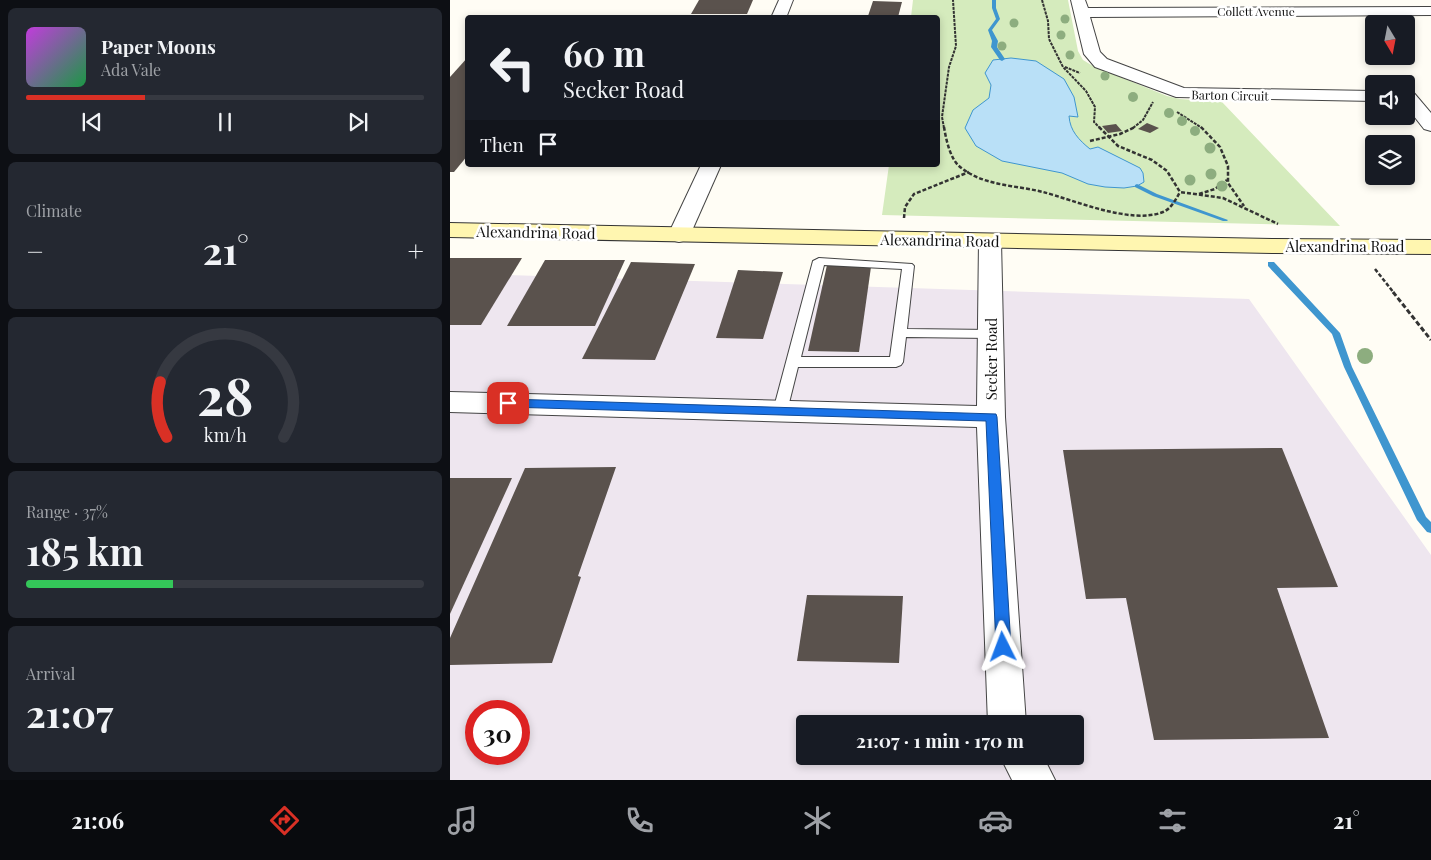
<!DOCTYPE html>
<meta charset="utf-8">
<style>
:root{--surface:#171b24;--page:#242831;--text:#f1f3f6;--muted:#9ea1a6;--line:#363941;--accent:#d93025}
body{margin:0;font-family:"Playfair Display",serif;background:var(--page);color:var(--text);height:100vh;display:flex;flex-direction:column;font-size:19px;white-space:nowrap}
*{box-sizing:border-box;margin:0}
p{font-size:16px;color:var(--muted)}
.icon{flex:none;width:28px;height:28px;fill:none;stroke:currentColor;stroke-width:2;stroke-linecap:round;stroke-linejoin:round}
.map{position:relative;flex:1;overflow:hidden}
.sheet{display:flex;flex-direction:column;gap:8px;padding:8px;background:#0d0f14;width:450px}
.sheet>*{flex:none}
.guide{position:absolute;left:15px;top:15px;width:475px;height:152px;border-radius:5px;box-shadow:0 2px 8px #0003;background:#171b24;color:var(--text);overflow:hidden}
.needle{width:32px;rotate:170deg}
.buttons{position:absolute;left:915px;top:15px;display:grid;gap:10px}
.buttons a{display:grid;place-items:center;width:50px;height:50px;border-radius:5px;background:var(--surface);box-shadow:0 2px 8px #0003;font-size:25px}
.speed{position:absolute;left:15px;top:700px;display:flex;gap:10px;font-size:25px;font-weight:700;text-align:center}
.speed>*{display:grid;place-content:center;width:65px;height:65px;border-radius:50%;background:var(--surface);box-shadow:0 2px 8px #0003;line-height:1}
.speed .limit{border:8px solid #d22;background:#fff;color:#111}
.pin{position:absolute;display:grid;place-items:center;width:42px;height:42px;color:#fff;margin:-21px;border-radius:10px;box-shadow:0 2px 8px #0006}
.me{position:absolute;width:55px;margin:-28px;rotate:357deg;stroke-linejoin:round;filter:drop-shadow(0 0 4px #0008)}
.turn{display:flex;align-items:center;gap:18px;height:105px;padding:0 15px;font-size:22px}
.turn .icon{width:65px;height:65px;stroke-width:2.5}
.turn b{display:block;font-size:35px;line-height:42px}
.then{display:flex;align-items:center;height:48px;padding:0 15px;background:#0003;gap:10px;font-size:19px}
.big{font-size:38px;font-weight:700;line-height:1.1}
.sheet .tile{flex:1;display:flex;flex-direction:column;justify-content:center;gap:8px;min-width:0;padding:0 18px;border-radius:8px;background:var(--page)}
.sheet .dial{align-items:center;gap:0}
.dial svg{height:130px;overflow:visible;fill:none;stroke:var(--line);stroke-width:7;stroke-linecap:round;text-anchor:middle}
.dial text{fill:var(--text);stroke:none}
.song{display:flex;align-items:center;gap:15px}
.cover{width:60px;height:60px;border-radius:8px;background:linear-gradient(135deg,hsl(290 70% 55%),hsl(140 70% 35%))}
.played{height:5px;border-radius:2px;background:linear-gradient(90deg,var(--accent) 30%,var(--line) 30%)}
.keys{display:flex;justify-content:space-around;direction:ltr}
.heat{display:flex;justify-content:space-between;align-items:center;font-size:28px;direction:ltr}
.charge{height:8px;border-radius:4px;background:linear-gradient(90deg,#34c759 37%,var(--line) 0)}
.trip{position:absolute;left:346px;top:715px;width:288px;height:50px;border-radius:5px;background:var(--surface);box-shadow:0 2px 8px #0003;font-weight:700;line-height:50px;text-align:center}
.menu{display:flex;height:80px;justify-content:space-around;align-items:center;background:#090b0e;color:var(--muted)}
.menu .icon{width:35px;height:35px}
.menu .active{color:var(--accent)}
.menu b{font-size:22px;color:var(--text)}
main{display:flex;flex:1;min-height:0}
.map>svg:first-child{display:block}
.industrial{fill:#eee6ef;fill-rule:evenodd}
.green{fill:#d5ebbd}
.water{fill:#b9e0f7;stroke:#3f96cf}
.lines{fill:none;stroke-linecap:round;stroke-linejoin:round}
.stream{fill:#3f96cf;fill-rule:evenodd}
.building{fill:#5a524d}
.service-casing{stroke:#444;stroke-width:2}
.minor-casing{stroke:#444;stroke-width:2}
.secondary-casing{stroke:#333;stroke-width:2}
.path-far2{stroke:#333;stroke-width:2;stroke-dasharray:3 1;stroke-linecap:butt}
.path-far1{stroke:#333;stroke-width:2.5;stroke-dasharray:4 2;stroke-linecap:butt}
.path{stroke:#333;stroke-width:3;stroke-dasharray:5 2.5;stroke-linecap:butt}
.service{fill:#fff;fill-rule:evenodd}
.minor{fill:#fff;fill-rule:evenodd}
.secondary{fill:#fff6b0;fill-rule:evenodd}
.tree{fill:#8dad7f}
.route{fill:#1a73e8;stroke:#114b97}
.labels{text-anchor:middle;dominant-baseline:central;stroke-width:5;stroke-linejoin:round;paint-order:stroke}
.far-street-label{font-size:12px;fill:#111;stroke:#fff}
.street-label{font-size:15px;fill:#111;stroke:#fff}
</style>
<main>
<section class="sheet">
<div class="tile">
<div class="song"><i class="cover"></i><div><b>Paper Moons</b><p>Ada Vale</p></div></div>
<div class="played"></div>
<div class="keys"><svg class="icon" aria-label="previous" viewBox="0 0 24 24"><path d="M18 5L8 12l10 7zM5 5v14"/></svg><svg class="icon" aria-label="pause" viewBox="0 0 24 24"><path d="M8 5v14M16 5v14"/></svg><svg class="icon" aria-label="next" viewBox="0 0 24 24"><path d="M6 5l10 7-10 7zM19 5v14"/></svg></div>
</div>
<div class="tile"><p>Climate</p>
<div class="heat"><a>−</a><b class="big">21°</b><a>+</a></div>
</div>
<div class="tile dial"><svg viewBox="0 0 100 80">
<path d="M14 69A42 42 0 1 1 86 69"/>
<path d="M14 69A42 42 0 0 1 10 35" stroke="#d93025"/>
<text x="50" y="56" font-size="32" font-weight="700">28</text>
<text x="50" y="72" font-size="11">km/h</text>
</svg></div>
<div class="tile"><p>Range · 37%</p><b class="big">185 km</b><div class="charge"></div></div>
<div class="tile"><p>Arrival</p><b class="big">21:07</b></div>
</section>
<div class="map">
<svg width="981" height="780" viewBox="0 0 981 780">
<rect width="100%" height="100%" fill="#fffdf5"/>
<path class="industrial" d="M0 273 799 299 981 555V780H0ZM26 711H69V754H26ZM355 724H625V756H355Z"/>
<path class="green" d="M463 0H618L628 51 633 60 643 66 717 96 730 99 772 102 890 226 432 215 439 165H488V18L461 17Z"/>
<path class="water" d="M561 58 586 61 614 79 624 97 628 117 619 116C620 131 629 140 640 149L648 147 690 168 693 173 694 182 687 186 674 188 655 187 638 184 612 173 552 161 526 146 515 128 523 110 539 98 541 85 535 73 543 60Z"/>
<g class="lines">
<g class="stream">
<path d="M542 0H546V8L550 19 542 30 548 41 547 47 555 59 552 61 550 60 541 47 542 41 538 30 546 19 542 8Z"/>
<path d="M687 184 707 194 778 220 777 221H773L703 196 685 187V185Z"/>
<path d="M818 262H824L890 333 902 367 976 517 981 522V533L977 532 967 520 894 367 882 334 818 266Z"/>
</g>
</g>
<g class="building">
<path d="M249 0H303L297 14H241Z"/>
<path d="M423 1 452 2 448 17 418 16Z"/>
<path d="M18 57V155L4 172H0V77Z"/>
<path d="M697 123 709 128 700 133 688 129Z"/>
<path d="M666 124 672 131 658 133 652 126Z"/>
<path d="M0 258H72L31 325H0Z"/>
<path d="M95 260H175L145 326H57Z"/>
<path d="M181 262 245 264 205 360 132 359Z"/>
<path d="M377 265 421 267 409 352 358 351Z"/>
<path d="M288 270 333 272 313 339 266 338Z"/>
<path d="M832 448 888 587 827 588 879 738 704 740 676 598 636 599 613 450Z"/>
<path d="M166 467 128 576 131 577 102 663 0 665V638L75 468Z"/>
<path d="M0 478H62L0 614Z"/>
<path d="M357 595 453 596 449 663 347 661Z"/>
</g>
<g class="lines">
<g class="service-casing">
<path id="service" d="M369 258 462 264 464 266 457 329 541 330 547 334 541 338 456 337 453 362 451 365 446 367H348L337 411 335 415H325L323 411 363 261ZM374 265 452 269 440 357H351Z"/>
</g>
<g class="minor-casing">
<g id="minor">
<path d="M329 0H343L336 18H321Z"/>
<path d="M621 0H635L638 8 981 7V15L640 17 650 52 657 59 734 88 924 91V101L726 97 645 67 634 54Z"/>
<path d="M956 92 964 93 981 113V131L974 129 956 106Z"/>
<path d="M251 165H271L240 235 237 240 229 242 221 240 218 235Z"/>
<path d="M540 234 548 236 551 241 555 417 576 724H538L527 427 0 412V392L527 406 529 241 532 236Z"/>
<path d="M550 756H593L605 780H562Z"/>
</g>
</g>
<g class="secondary-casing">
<path id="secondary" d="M0 223 825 239 981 240V254L825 253 0 237Z"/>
</g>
<g class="path-far2">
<path d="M592 0 598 21 599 39 613 67 636 91 645 107 644 122 650 128"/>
<path d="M615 67 630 73"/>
<path d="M727 112 752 128"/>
<path d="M494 128 492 117 499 67 506 46 503 0"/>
<path d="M683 128 693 120 703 102"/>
</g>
<g class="path-far1">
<path d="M494 127C496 139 500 158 509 166 532 186 565 185 593 192 624 200 681 225 713 212 721 209 726 199 730 192"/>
<path d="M649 127 668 146 702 160 717 171 730 192 773 198 828 224"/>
<path d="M751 127 770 147 778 166V183L794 206"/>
<path d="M640 141 670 134 685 127"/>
<path d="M749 194 765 189 777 180"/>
<path d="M454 218 455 207 464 194 519 172"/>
<path d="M925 269 944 293"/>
</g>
<path class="path" d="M943 292 981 340"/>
<use href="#service" class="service"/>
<use href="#minor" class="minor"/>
<use href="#secondary" class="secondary"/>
</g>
<g class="tree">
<circle cx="615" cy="19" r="4.5"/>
<circle cx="564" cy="23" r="4.5"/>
<circle cx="611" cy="35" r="4.5"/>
<circle cx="552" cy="46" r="4.5"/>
<circle cx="620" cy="55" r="4.5"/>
<circle cx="655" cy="76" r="4.5"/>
<circle cx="683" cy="97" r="5"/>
<circle cx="719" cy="113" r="5"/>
<circle cx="732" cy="121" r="5"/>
<circle cx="745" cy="131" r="5"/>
<circle cx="760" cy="148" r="5.5"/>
<circle cx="761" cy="174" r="5.5"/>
<circle cx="740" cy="180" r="5.5"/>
<circle cx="772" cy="186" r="5.5"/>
<circle cx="915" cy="356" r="8"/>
</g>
<path class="route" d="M58 399 546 414 547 417 561 647 559 652 553 654 548 652 546 647 536 421 58 407 52 403Z"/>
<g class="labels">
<g class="far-street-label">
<text x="806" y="11">Collett Avenue</text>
<text transform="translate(780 95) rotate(1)">Barton Circuit</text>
</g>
<g class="street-label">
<text transform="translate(86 232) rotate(1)">Alexandrina Road</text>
<text transform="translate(490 240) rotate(1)">Alexandrina Road</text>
<text x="895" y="246">Alexandrina Road</text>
<text transform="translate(541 359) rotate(-90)">Secker Road</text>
</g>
</g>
</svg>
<div class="buttons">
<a><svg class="needle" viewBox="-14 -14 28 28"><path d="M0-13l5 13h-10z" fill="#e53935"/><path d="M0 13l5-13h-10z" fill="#9ea1a6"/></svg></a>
<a><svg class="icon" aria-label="sound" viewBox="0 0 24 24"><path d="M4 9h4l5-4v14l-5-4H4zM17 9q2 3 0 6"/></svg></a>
<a><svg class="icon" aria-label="layers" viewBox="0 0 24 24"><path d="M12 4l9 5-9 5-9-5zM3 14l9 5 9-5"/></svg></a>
</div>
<div class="speed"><div class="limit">30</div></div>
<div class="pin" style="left:58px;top:403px;background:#d93025"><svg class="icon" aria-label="arrive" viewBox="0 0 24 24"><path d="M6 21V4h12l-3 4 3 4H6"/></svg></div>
<svg class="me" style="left:553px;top:647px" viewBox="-20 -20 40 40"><path d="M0-17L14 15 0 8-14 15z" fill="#1a73e8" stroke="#fff" stroke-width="4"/></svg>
<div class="trip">21:07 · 1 min · 170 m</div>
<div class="guide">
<div class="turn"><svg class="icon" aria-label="left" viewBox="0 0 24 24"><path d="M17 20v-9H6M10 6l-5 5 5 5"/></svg><div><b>60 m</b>Secker Road</div></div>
<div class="then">Then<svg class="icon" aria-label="arrive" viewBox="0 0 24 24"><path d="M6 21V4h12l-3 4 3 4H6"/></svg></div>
</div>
</div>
</main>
<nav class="menu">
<b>21:06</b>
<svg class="icon active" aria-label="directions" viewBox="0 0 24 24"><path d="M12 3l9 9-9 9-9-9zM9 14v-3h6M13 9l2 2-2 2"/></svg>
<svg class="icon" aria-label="music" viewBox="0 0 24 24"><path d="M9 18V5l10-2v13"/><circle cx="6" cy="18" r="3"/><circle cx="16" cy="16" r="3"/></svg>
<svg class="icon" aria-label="phone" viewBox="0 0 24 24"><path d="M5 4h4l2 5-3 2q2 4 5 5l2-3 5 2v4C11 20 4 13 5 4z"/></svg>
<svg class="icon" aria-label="climate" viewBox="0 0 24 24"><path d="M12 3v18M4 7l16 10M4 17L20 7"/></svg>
<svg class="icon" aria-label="car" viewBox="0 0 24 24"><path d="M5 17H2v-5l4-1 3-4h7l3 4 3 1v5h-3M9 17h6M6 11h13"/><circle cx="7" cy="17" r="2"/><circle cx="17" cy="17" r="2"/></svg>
<svg class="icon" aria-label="filters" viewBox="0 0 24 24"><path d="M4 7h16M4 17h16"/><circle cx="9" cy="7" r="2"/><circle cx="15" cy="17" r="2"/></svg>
<b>21°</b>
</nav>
